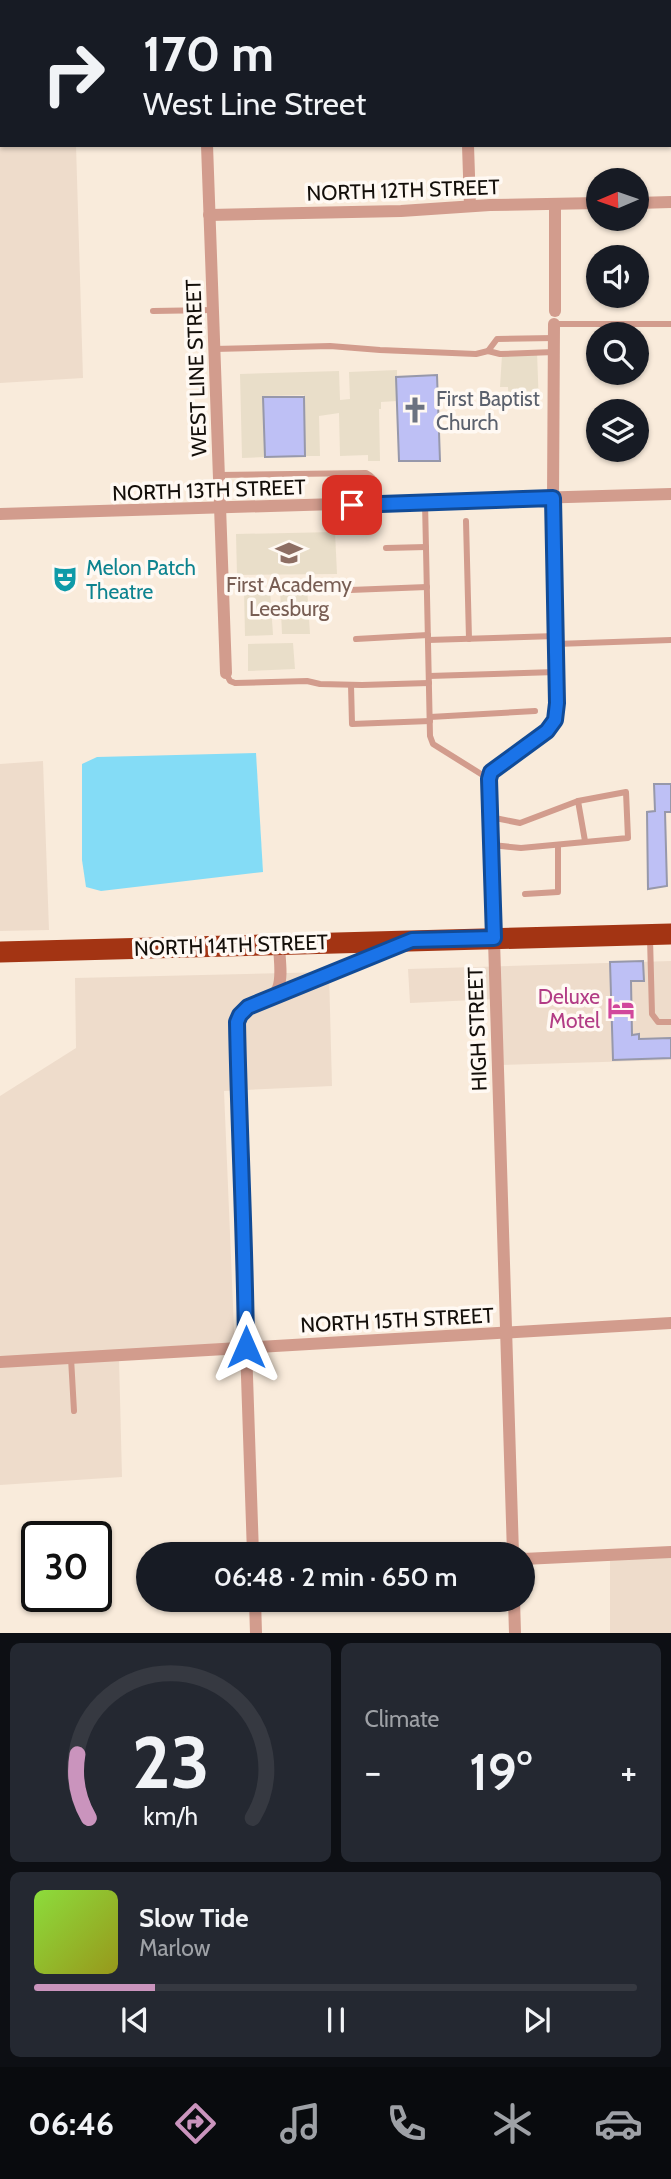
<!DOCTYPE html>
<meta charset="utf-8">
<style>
:root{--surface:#171b24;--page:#242831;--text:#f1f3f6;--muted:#9ea1a6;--line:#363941;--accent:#ca94bd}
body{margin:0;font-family:Cabin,sans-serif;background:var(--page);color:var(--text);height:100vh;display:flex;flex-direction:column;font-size:26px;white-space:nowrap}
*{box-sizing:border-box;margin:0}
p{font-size:23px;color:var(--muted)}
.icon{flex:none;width:38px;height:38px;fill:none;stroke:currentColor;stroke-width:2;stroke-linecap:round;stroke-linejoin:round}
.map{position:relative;height:1633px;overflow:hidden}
.side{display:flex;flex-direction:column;gap:10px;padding:10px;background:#0d0f14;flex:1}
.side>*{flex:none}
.hud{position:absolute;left:0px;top:0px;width:672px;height:147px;box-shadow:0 2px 5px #0004;background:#171b24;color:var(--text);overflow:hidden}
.needle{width:46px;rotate:268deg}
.controls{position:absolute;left:586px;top:168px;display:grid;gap:14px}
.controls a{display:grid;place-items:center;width:63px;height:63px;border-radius:50%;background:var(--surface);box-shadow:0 2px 5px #0004;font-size:35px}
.speed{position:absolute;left:21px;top:1521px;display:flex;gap:14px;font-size:35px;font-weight:700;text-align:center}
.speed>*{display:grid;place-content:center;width:91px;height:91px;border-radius:50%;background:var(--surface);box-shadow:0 2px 5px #0004;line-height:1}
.speed .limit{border:4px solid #111;border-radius:10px;background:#fff;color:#111}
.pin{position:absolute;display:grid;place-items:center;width:60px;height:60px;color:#fff;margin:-30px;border-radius:14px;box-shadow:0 4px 10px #0006}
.me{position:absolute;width:77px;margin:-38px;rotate:0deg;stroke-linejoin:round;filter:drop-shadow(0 0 5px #0008)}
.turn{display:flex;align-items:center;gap:24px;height:147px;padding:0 28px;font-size:32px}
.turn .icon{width:91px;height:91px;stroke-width:2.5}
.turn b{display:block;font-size:49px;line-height:60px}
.big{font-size:52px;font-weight:600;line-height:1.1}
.side .card{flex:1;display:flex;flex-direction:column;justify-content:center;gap:10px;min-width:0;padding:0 24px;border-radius:10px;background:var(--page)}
.side .dial{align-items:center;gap:0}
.dial svg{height:182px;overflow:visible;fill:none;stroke:var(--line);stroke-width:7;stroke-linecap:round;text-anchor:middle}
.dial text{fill:var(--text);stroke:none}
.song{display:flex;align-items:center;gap:21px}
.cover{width:84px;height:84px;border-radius:10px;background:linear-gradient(135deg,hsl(90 70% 55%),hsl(60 70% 35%))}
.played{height:7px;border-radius:4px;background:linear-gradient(90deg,var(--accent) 20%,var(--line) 20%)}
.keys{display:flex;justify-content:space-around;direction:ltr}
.heat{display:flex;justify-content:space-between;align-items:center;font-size:38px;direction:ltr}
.side .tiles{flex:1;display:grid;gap:10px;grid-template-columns:1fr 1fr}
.card:last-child{grid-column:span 2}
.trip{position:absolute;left:136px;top:1542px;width:399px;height:70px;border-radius:35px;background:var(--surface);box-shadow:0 2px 5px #0004;font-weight:600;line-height:70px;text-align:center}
.dock{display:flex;height:112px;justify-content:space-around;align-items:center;background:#090b0e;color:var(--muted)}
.dock .icon{width:49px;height:49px}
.dock .active{color:var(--accent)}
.dock b{font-size:32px;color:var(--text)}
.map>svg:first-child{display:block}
.commercial{fill:#eedccb}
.education{fill:#e9dec9}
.water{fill:#84dcf6}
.building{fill:#bec0f5;stroke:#9798aa;stroke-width:2}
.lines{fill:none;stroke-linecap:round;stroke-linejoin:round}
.lane{stroke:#d29c8d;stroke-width:6}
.street{stroke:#d29c8d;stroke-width:12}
.highway{stroke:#a33413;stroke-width:21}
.route-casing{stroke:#114b97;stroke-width:18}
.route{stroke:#1a73e8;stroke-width:12}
.labels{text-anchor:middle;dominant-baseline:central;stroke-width:7;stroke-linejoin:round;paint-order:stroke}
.street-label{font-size:21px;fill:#140f0a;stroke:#fff9f3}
.worship-label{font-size:21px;fill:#5b616d;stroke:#fff9f3;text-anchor:start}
.culture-label{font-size:21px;fill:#0d838f;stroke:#fff9f3;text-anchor:start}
.education-label{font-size:21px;fill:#785e54;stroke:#fff9f3}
.hotel-label{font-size:21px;fill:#b23c85;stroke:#fff9f3;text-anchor:end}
</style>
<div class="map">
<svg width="671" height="1633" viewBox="0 0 671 1633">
<rect width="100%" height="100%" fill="#f9ebdb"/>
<g class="commercial">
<path d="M0 83H2V145H76L83 378 0 383Z"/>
<path d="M43 761 49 930 0 931V764Z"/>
<path d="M671 961V1060L498 1065 496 999 410 1003 408 969Z"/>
<path d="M329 972 332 1086 224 1091 235 1353 119 1359 122 1477 0 1485V1096L76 1048 75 978Z"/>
<path d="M671 1555V1633H610V1558Z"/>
</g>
<g class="education">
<path d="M537 352 539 407 509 408 508 387H500L502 355Z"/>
<path d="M397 370V401L381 402V409H379L380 461H368V455L340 456 339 413 319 416 320 456H305L304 395 264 396 265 457 242 458 240 374 339 371 340 400 350 399 349 372Z"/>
<path d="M335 532 337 574 237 575 236 534Z"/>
<path d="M307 587 310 634H282L280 589Z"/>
<path d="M244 589H270L273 635 245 636Z"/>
<path d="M293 643 295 669 248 671V644Z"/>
</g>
<path class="water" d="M256 753 263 872 101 891 86 887 82 860V764L97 757Z"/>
<g class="building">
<path d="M437 375 440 461H399L396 377Z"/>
<path d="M263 397H304L305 456 265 457Z"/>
<path d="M654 784H671V812H665L667 886 648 889 647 812 655 811Z"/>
<path d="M643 961 644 981H631L632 1035 639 1034V1039L671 1038V1058L613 1060 610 962Z"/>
</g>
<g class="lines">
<g class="lane">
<path d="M670 66H671"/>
<path d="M153 311 213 310"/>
<path d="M554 324H671"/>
<path d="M214 349 330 346 380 350 476 354 488 351 500 354 554 352"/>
<path d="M488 351 497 339 554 338"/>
<path d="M219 475 366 473C378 479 378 489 378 502"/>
<path d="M425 502 430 736 433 744 489 779"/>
<path d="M466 521 469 639"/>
<path d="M386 548 426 547"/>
<path d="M350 590 427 587"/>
<path d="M356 639 428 635"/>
<path d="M428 640 556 636"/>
<path d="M556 644 671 640"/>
<path d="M226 673 230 681 235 683 307 681 320 684 362 685 429 683"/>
<path d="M429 676 556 672"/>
<path d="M351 685 352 724 430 721"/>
<path d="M430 717 535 711"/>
<path d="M578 801 585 841"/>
<path d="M490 817 520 823 578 801 626 792 628 838 521 848 492 845"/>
<path d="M525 894 558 892V845"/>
<path d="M650 938 652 1014 658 1022H671"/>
<path d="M71 1358 74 1411"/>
</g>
<g class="street">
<path d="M202 0V2"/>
<path d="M463 0V2"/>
<path d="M0 20H2"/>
<path d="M207 145 226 673"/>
<path d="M468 145 470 206"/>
<path d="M637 203 671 202"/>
<path d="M209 215 401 211 490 205 598 203"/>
<path d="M555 311V204"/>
<path d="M0 514 671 494"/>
<path d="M272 998 398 946"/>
<path d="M0 1362 671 1323"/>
<path d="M253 1554 246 1347 245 1236 239 1129 237 1022C246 1000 271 1007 278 988 283 976 279 957 279 944"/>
<path d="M513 1554 489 779 491 772 547 731 555 720 557 703 553 498 554 324"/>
<path d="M523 1559 671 1552"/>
<path d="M255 1600 256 1633"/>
<path d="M514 1600 515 1633"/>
</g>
<path class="highway" d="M0 952 671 934"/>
</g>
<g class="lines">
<g class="route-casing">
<path id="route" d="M246 1347C245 1239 239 1130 237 1022L240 1015 248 1007 412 940 494 938 489 779 491 772 547 731 555 720 557 703 553 498 352 505"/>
</g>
<use href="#route" class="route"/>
</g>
<defs>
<g id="church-bare" transform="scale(2.1)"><path d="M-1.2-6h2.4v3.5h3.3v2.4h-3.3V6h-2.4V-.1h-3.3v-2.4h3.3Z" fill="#6b7280" stroke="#fff9f3" stroke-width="2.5" paint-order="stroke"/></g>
<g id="school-bare" transform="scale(2.1)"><path d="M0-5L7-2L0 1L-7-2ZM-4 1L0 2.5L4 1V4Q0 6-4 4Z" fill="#8d6e63" stroke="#fff9f3" stroke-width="2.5" paint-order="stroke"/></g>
<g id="theatre-bare" transform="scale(2.1)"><path d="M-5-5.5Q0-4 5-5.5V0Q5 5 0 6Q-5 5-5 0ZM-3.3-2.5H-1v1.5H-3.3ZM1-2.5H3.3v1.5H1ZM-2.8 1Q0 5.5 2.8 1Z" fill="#0f9aa8" stroke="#fff9f3" stroke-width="2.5" paint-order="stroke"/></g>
<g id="hotel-bare" transform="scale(2.1)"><path d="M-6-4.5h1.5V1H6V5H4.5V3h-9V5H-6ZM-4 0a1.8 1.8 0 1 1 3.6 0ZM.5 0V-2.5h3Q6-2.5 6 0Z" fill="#d1479c" stroke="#fff9f3" stroke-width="2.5" paint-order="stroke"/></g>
</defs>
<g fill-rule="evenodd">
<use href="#church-bare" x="415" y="410"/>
<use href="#school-bare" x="289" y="553"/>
<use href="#theatre-bare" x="65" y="579"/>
<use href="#hotel-bare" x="621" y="1008"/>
</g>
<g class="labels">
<g class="street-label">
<text transform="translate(403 190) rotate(-2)">NORTH 12TH STREET</text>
<text transform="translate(196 368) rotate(-92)">WEST LINE STREET</text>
<text transform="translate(209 490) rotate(-2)">NORTH 13TH STREET</text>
<text transform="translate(231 945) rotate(-2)">NORTH 14TH STREET</text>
<text transform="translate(477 1029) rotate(-92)">HIGH STREET</text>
<text transform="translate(397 1320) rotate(-3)">NORTH 15TH STREET</text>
</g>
<g class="worship-label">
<text x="436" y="398">First Baptist<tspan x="436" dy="24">Church</tspan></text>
</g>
<g class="culture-label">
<text x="86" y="567">Melon Patch<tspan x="86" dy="24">Theatre</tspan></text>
</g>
<g class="education-label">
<text x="289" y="584">First Academy<tspan x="289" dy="24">Leesburg</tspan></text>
</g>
<g class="hotel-label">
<text x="600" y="996">Deluxe<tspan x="600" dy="24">Motel</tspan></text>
</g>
</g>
</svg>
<div class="controls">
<a><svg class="needle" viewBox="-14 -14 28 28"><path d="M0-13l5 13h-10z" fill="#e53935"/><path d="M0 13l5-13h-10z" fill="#9ea1a6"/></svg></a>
<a><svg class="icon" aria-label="sound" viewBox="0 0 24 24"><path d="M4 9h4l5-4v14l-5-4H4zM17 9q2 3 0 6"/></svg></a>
<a><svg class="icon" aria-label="search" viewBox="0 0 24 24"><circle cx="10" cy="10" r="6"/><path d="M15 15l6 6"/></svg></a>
<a><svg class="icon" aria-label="layers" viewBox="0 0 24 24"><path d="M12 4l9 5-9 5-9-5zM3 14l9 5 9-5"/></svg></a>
</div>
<div class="speed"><div class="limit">30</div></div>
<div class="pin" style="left:352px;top:505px;background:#d93025"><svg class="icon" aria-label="arrive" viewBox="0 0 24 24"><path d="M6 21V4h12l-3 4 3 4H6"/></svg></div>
<svg class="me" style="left:246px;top:1347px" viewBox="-20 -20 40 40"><path d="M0-17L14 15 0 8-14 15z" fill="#1a73e8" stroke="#fff" stroke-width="4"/></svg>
<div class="trip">06:48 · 2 min · 650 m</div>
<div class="hud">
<div class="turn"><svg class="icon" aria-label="right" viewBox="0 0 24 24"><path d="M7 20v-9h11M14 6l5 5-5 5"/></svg><div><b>170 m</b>West Line Street</div></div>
</div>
</div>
<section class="side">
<div class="tiles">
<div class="card dial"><svg viewBox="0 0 100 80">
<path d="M14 69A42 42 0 1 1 86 69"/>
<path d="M14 69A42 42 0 0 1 9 41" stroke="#ca94bd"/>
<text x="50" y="56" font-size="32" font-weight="700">23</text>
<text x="50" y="72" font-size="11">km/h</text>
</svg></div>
<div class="card"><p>Climate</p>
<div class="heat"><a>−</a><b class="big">19°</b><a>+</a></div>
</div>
<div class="card">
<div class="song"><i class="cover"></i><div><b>Slow Tide</b><p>Marlow</p></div></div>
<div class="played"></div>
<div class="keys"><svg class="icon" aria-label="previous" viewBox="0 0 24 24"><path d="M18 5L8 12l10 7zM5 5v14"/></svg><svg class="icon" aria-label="pause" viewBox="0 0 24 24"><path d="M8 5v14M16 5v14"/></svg><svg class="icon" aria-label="next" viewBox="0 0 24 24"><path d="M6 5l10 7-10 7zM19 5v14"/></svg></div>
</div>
</div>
</section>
<nav class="dock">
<b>06:46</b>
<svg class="icon active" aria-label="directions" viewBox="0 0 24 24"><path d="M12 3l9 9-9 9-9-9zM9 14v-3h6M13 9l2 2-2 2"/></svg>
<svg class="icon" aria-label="music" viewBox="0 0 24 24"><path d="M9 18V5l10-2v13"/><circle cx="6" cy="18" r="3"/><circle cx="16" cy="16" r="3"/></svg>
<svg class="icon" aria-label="phone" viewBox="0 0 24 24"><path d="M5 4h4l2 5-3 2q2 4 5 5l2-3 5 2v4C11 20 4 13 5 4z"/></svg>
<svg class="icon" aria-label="climate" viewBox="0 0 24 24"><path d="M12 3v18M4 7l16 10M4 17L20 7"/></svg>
<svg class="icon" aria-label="car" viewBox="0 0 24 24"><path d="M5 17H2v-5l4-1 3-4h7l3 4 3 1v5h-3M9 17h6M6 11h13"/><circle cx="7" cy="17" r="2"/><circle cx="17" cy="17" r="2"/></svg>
</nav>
